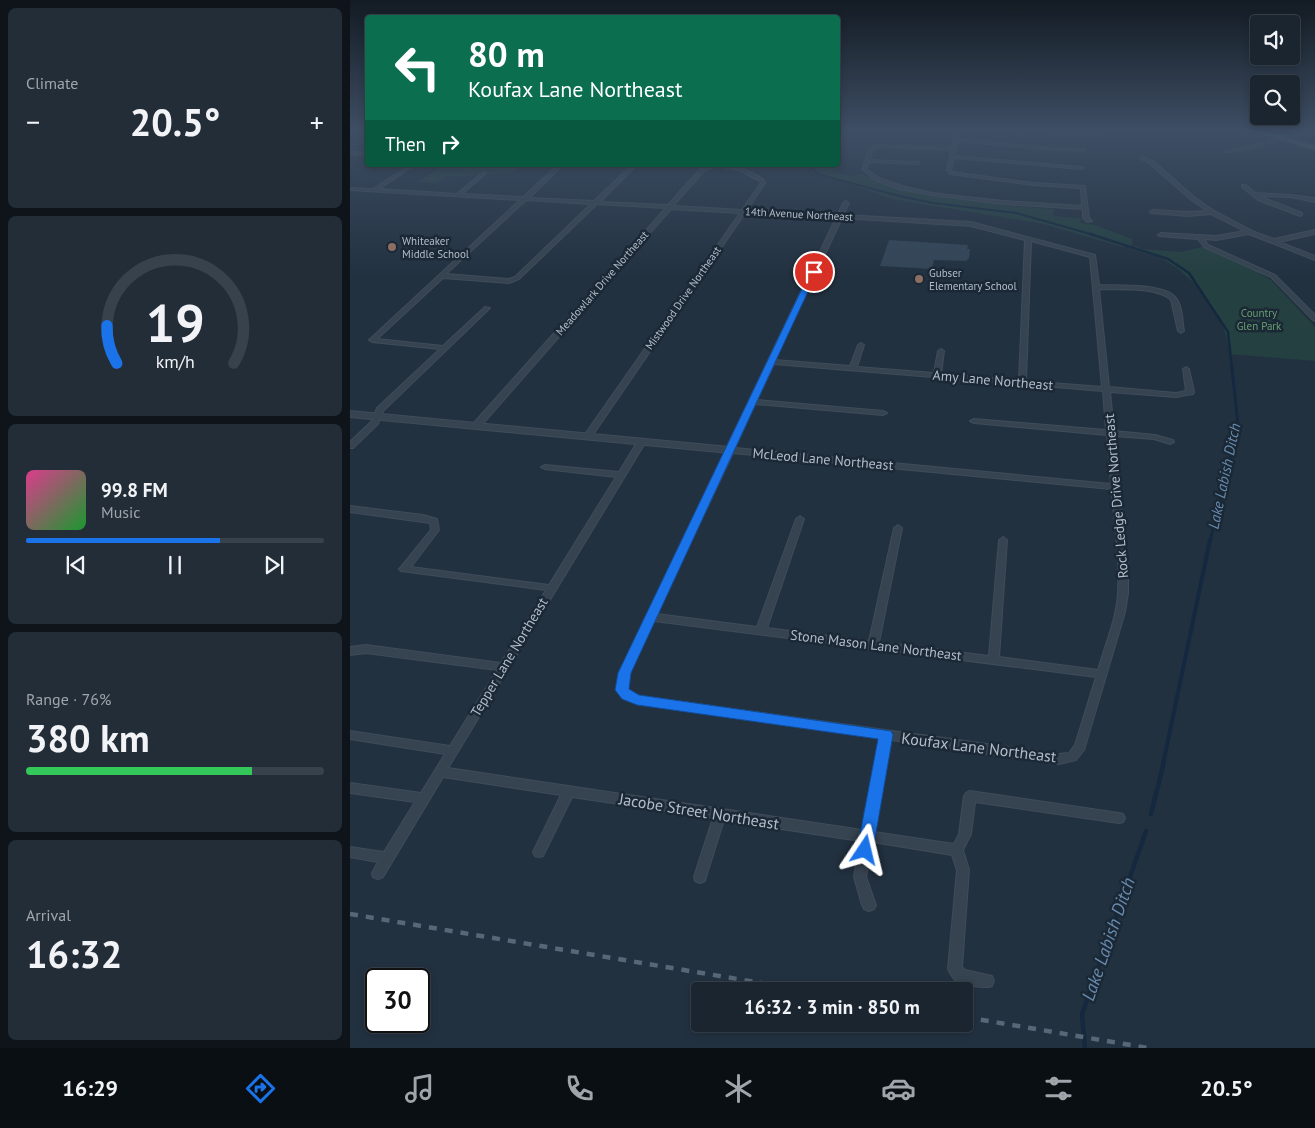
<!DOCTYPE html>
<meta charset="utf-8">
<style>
:root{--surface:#1a2530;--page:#232d38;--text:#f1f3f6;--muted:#9fa5ab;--line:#38424c;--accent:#1a73e8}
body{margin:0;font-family:"PT Sans",sans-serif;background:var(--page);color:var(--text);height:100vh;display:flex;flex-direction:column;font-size:19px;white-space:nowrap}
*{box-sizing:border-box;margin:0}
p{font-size:16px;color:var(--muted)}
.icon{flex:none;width:28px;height:28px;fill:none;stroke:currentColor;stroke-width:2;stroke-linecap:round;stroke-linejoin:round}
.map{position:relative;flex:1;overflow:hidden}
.drawer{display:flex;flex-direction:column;gap:8px;padding:8px;background:#0e141a;width:350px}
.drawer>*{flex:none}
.banner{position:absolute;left:15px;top:15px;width:475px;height:152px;border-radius:5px;box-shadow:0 2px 8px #0003,0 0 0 1px var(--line);background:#0b6e4f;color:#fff;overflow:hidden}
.tools{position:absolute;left:900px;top:15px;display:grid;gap:10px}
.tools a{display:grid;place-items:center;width:50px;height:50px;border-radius:5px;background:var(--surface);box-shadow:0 2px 8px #0003,0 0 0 1px var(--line);font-size:25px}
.speed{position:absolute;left:15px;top:968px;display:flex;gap:10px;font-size:25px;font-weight:700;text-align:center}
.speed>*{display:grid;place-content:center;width:65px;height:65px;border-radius:50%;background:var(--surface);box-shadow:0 2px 8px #0003,0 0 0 1px var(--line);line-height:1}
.speed .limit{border:2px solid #111;border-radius:8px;background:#fff;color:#111}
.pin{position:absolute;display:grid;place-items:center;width:42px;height:42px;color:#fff;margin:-21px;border:2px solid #fff;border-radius:50%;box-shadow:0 1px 5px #0007}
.me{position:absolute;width:55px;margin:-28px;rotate:10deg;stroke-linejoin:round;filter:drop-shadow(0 0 4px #0008)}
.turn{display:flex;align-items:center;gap:18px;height:105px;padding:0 20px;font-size:22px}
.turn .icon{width:65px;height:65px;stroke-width:2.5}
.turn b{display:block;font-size:35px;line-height:42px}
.then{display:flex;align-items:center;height:48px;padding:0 20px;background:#0003;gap:10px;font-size:19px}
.big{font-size:38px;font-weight:800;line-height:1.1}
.drawer .card{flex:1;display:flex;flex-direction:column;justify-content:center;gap:8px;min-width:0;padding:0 18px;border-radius:8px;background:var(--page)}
.drawer .dial{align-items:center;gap:0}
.dial svg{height:130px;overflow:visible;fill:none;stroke:var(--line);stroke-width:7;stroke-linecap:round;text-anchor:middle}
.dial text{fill:var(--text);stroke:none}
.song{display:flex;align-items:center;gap:15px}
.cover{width:60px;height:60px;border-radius:8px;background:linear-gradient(135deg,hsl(330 70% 55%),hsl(130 70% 35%))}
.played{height:5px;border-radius:2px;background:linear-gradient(90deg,var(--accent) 65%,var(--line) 65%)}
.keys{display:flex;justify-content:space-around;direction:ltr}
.heat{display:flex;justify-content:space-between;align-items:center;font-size:28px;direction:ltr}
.charge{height:8px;border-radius:4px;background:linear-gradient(90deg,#34c759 76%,var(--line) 0)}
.trip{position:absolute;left:341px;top:982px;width:282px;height:50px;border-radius:5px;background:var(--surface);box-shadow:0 2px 8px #0003,0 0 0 1px var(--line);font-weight:800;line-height:50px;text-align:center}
.tab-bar{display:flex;height:80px;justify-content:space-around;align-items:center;background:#0a0f13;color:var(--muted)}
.tab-bar .icon{width:35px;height:35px}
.tab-bar .on{color:var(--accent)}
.tab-bar b{font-size:22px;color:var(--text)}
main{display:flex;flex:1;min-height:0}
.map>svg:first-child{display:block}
.green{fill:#244041}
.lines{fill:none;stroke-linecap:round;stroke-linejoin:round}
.stream-far4{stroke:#14293f;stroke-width:2}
.stream-far3{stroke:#14293f;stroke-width:2.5}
.stream-far2{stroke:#14293f;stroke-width:3}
.stream-far1{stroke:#14293f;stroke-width:4}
.stream{stroke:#14293f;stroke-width:4.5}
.building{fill:#334557}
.minor-casing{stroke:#3f4c59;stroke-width:2}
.tertiary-casing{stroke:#3f4c59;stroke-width:2}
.primary-casing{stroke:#3f4c59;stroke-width:2}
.minor{fill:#364350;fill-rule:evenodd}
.tertiary{fill:#364350;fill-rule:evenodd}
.primary{fill:#546270;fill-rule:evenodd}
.rail{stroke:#576777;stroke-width:4.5;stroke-dasharray:8 8;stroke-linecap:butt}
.route{fill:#1a73e8;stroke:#114b97}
.education-dot{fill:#8d6e63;stroke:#1b2835;stroke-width:2}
.labels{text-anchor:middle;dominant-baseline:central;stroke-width:5;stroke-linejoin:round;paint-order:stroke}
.far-street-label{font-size:11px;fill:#b2bdcb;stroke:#1b2835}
.far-poi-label{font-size:11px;fill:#b2bdcb;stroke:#1b2835;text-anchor:start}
.far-park-label{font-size:11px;fill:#679e6f;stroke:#1b2835}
.street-label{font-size:14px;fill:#b2bdcb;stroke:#1b2835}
.water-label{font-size:15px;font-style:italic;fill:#688bad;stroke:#1b2835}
.near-street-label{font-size:16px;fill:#b2bdcb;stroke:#1b2835}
.near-water-label{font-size:18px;font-style:italic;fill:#688bad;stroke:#1b2835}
</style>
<main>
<section class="drawer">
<div class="card"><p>Climate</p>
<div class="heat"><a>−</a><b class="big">20.5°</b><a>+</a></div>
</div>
<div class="card dial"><svg viewBox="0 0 100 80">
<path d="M14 69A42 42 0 1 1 86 69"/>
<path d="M14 69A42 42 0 0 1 8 46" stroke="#1a73e8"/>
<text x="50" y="56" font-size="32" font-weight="700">19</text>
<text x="50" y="72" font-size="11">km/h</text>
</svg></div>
<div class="card">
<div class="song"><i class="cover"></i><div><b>99.8 FM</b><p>Music</p></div></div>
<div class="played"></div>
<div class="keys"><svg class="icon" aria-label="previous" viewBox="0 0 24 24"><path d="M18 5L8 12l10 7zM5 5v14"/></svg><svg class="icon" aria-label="pause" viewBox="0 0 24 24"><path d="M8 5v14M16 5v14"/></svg><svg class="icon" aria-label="next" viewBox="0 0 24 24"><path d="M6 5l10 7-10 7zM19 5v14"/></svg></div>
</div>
<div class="card"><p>Range · 76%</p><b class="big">380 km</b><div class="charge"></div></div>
<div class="card"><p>Arrival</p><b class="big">16:32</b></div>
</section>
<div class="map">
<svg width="965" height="1048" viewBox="0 0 965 1048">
<rect width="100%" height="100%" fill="#223140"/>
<g class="green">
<path d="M94 165H172L163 173 95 177 87 183 68 182Z"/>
<path d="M460 165 487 166 485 172 499 176 512 174 549 189 568 193 658 206 704 209 703 216 730 218 731 223 745 225 782 239V245L772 247 694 224 542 199 466 172Z"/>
<path d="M786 246 792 249 830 252 853 247 904 270 921 280 965 327V361L879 354C879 321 844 275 814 260 803 255 789 252 778 248Z"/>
</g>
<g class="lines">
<path class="stream-far4" d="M458 165 471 175 549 196 583 203 666 213 744 235"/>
<path class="stream-far3" d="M740 234 818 259 839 273 878 332 882 369"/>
<path class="stream-far2" d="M860 542 888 425 882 368"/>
<path class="stream-far1" d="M813 764 860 540"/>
<g class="stream">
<path d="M801 814 814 762"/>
<path d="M735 1048 732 1014 796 831"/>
</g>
</g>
<path class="building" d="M539 240 618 245 617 249H620L619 258 616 261 584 260 582 269 530 266Z"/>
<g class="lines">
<g class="minor-casing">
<g id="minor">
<path d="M605 130H609L607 139 702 148 735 149 733 151 702 150 607 141 604 156 731 167 733 168 731 169 604 158 601 170 603 172 683 183 735 186 739 218 742 221 737 222 733 218V209L653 204 582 195 549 189 525 180 512 169 519 149 525 145 601 148ZM528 147 601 150 597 170 600 174 683 185 731 188 732 206 653 201 582 193 552 186 529 178 516 169 519 162 568 164 570 163 568 162 520 160 523 150Z"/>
<path d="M694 130H701L723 135 753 130 750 133 723 137Z"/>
<path d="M957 130H964L900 149 876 152 874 151 898 147Z"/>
<path d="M0 152 18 153V155L0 154Z"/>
<path d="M793 157 803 161 843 196 864 211 902 231 924 239 965 230V234L929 242 965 256V260L899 234 866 240 854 239 858 245 925 275 965 315V321L963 320 921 277 854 247 848 239 809 236 808 235 811 233 866 236 895 231 861 214 838 216 801 213 800 212 803 210 838 212 857 211 839 198 799 163 791 159Z"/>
<path d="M60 165H65L29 189 107 194 133 172H135V174L112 194 173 197 208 165H213L179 198 244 201 282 165H287L250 202 318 205C326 197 344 173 352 168 368 158 401 170 414 180L415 183 397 210 488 215 493 203 496 201 499 203 493 215 621 222 745 255 749 285C767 286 813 283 825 297 833 306 832 321 834 331L831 333 828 331 821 300C806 286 769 290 749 289L759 387 826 393 836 391 833 369 836 367 839 369 844 392 843 394 826 397 760 392 764 431 805 435 823 440 824 442 820 444 804 439 764 436 778 565V593L775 612 734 750 726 760 709 764 541 740 524 832 604 844 609 834 614 796 616 793 620 791 769 813 773 814 775 818 773 822 769 823 625 802 621 834 613 850 619 870 612 967 615 970 642 976 644 981 642 986C635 989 611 985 605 980 602 977 600 973 598 969L607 870 602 855 523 842 516 877 526 905 524 909 519 911 514 909 512 905 504 877 510 841 374 820 356 877 355 881 350 883 345 881 344 877 363 818 222 797 193 856 189 857 185 856 183 852 211 795 93 777 33 877 28 879 23 877 22 873 28 862 0 857V847L34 852 65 802 0 793V783L71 793 95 754 0 739V731L100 746 147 670 16 653 0 655V647L16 645 151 663 196 590 51 571 49 569 51 567 81 530 80 523 0 512V506L73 515 87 519 89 530 61 567 199 585 266 477 195 469 191 467 195 465 269 472 288 441H291L295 443 98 768 512 830 530 738 287 704 272 698 267 690 269 673 486 218 395 213 240 439H234L233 437 390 213 321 209 129 428H123L122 426 123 424 316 208 247 204 169 279 159 283 93 278 27 339 93 346 135 307 140 308 33 411 28 424 3 448H0V442L22 421 27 408 90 349 22 342 19 340 170 200 0 190V188L23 189ZM368 166 389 170 410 181 411 183 392 210 323 206 355 170ZM176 200 241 204 165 277 158 279 96 274ZM492 218 621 226 675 240 669 380 591 374 594 351 591 349 588 351 584 373 507 367 514 345 511 343 508 345 500 366 425 360ZM681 241 740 257 752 387 676 381ZM424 364 753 391 756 430 624 419 620 421 624 423 757 435 761 484 385 448 405 404 533 415 537 413 533 411 407 400ZM383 453 761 489C765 523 770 558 768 592 767 618 755 645 748 670L649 657 657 540 653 537 649 540 639 656 529 642 552 528 548 525 544 528 519 641 417 628 454 519 450 516 446 519 407 627 307 614ZM304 621 746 677 725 745 719 753 709 754 289 696 280 692 277 689 279 673Z"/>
<path d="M892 185H896L905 193 941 195 965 198V202L941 197 909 196 952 213V215L950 216 908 200 892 187Z"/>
</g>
</g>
<g class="tertiary-casing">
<path id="tertiary" d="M0 411 380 447 385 450 380 453 0 417Z"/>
</g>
<g class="primary-casing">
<path id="primary" d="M899 130H909L965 146V150Z"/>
</g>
<use href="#minor" class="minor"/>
<use href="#tertiary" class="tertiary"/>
<use href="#primary" class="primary"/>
<g class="rail">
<path d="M0 914 459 991"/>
<path d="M615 1017 798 1048"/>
</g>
</g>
<linearGradient id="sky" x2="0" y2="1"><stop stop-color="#131b23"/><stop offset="0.47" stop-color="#3e4e64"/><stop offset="1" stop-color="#3e4e64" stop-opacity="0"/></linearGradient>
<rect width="965" height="277" fill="url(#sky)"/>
<path class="route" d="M464 270 467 272 281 673 279 689 289 695 541 731 543 735 523 850 520 855 515 857 509 855 507 850 528 739 287 705 272 699 265 690 268 673 460 272Z"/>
<g class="education-dot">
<circle cx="42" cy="247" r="5"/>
<circle cx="569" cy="279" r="5"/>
</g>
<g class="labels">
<g class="far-street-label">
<text transform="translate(449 214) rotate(3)">14th Avenue Northeast</text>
<text transform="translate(252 283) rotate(-49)">Meadowlark Drive Northeast</text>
<text transform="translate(333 298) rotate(-55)">Mistwood Drive Northeast</text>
</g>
<g class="far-poi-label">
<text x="52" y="241">Whiteaker<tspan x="52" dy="13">Middle School</tspan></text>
<text x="579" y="273">Gubser<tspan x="579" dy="13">Elementary School</tspan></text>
</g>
<g class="far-park-label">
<text x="909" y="313">Country<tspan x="909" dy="13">Glen Park</tspan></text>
</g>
<g class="street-label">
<text transform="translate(643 380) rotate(5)">Amy Lane Northeast</text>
<text transform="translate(473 459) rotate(5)">McLeod Lane Northeast</text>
<text transform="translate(766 496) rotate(-95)">Rock Ledge Drive Northeast</text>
<text transform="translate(526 645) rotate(7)">Stone Mason Lane Northeast</text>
<text transform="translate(159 657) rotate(-59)">Tepper Lane Northeast</text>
</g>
<g class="water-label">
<text transform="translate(874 476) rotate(-78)">Lake Labish Ditch</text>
</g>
<g class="near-street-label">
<text transform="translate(629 747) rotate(7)">Koufax Lane Northeast</text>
<text transform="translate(349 811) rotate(9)">Jacobe Street Northeast</text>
</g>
<g class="near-water-label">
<text transform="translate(758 939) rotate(-71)">Lake Labish Ditch</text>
</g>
</g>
</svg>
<div class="tools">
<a><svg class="icon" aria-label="sound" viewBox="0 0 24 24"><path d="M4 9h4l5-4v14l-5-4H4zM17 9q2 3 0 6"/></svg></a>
<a><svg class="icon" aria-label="search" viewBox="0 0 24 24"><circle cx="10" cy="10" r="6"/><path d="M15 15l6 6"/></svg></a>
</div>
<div class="speed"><div class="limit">30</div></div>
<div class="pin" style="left:464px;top:272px;background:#d93025"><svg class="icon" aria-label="arrive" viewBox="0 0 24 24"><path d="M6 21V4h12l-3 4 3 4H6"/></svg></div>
<svg class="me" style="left:515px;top:850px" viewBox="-20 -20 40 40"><path d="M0-17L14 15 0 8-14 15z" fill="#1a73e8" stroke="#fff" stroke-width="4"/></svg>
<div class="trip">16:32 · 3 min · 850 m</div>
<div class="banner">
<div class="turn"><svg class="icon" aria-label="left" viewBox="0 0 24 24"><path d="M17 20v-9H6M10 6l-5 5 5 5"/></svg><div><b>80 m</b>Koufax Lane Northeast</div></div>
<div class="then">Then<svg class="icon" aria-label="right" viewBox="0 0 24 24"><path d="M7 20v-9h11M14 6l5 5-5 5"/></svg></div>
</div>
</div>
</main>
<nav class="tab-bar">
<b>16:29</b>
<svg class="icon on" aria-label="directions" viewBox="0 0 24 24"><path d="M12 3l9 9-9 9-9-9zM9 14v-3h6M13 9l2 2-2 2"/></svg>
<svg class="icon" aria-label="music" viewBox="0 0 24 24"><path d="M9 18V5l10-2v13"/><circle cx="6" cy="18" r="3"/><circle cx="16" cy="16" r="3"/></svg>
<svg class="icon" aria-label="phone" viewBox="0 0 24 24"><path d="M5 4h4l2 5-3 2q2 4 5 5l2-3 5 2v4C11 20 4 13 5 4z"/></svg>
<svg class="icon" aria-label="climate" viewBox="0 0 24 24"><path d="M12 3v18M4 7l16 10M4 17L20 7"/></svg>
<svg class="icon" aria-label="car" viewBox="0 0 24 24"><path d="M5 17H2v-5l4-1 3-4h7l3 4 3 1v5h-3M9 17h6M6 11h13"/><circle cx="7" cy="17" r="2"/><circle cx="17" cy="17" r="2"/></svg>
<svg class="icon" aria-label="filters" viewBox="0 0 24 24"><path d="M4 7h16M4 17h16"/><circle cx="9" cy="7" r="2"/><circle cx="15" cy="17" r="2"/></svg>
<b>20.5°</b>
</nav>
